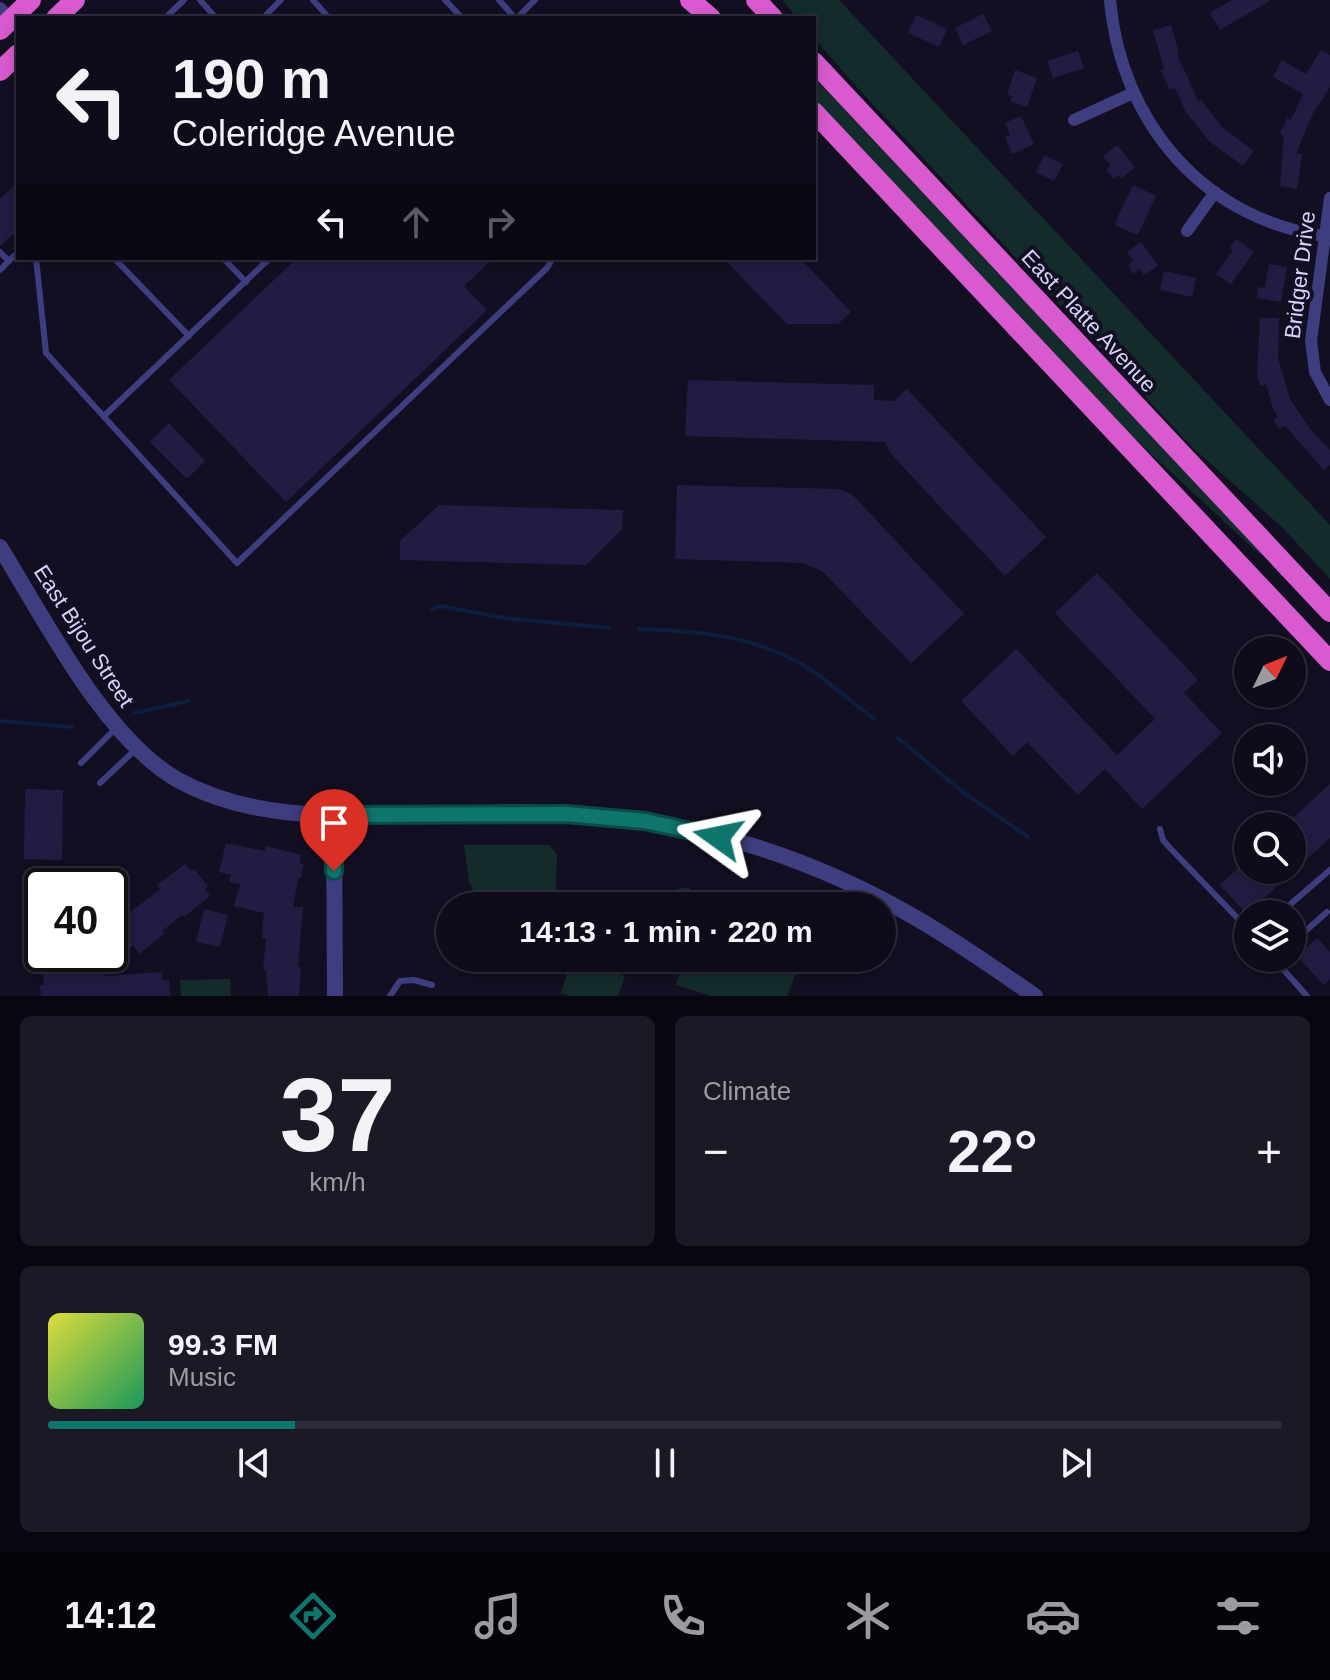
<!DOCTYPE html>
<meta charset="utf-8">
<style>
:root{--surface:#0e0b1a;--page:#1c1927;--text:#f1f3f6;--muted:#9b9ba2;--line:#2e2b39;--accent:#0f766e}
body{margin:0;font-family:Arial,sans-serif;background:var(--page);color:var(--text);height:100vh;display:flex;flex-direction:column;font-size:30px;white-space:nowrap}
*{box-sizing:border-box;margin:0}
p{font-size:26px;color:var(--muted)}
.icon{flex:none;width:44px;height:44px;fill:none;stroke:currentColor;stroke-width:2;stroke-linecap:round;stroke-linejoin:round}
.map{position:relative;height:996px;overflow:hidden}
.drawer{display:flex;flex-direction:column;gap:20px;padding:20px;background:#08060e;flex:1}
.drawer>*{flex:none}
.hud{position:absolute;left:16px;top:16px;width:800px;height:244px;border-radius:0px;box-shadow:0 4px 12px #0003,0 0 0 2px var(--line);background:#0e0b1a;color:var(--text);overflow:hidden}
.needle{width:52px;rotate:47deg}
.buttons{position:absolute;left:1234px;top:636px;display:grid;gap:16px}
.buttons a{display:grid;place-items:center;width:72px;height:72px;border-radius:50%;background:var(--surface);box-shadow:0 4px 12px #0003,0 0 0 2px var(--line);font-size:40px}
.speed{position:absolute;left:24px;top:868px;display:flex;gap:16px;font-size:40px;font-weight:700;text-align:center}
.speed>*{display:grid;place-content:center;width:104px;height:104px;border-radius:50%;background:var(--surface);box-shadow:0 4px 12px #0003,0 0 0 2px var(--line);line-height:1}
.speed .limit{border:4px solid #111;border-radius:12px;background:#fff;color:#111}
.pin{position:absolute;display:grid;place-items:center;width:68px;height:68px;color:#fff;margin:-82px -34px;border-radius:50% 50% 50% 0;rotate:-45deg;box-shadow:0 0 8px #0007}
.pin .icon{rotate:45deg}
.me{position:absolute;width:88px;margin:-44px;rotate:282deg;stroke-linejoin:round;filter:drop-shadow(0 0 6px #0008)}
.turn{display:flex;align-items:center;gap:28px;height:168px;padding:0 24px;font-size:36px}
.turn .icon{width:104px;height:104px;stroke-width:2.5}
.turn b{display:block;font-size:56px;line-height:68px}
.lanes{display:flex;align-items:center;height:76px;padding:0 24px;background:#0003;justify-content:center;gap:40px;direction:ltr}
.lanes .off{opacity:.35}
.big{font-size:60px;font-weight:700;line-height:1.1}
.drawer .tile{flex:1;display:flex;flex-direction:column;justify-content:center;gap:12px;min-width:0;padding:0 28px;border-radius:12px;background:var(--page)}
.drawer .dial{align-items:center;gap:0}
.dial b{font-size:104px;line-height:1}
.song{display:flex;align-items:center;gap:24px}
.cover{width:96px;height:96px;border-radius:12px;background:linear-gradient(135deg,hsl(60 70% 55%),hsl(150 70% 35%))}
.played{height:8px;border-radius:4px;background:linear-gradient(90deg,var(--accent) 20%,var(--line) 20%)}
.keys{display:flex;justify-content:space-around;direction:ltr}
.heat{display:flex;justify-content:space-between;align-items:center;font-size:44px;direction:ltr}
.drawer .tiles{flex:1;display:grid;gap:20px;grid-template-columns:1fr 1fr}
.tile:last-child{grid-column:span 2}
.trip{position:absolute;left:436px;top:892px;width:460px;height:80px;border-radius:40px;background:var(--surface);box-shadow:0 4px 12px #0003,0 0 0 2px var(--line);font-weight:700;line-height:80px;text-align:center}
.dock{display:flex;height:128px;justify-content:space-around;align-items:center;background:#06040a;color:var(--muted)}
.dock .icon{width:56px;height:56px}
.dock .on{color:var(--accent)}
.dock b{font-size:36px;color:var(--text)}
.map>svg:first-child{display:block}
.green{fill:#132c2b}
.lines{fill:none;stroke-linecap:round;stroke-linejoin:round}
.stream{stroke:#0c1f3e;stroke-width:4}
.building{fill:#231c42}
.service{stroke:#3e3d7f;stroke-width:6}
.minor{stroke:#3e3d7f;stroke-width:12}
.tertiary{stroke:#3e3d7f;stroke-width:16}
.trunk{stroke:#d85ace;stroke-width:20}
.route-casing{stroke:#0a4d48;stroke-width:20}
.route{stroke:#0f766e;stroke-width:14}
.labels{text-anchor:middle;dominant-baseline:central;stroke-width:8;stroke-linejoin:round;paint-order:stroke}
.street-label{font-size:22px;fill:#d7d3fd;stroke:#120f22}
</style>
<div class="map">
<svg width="1330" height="996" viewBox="0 0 1330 996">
<rect width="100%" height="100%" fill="#120f22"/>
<g class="green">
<path d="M782 0H839L1330 525V579L1283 528 1193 448 854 84 814 38V18H797Z"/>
<path d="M814 77 1263 554 1258 553 1106 412 814 104Z"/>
<path d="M464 845H549L557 855 555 906H482L469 882Z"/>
<path d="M689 887 692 906H643L641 896Z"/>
<path d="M572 958 625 976 618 996H570L561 993Z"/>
<path d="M685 958H802L787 996H711L676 985Z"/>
<path d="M230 979 231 996H181L180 980Z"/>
</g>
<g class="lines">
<g class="stream">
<path d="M432 609 441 606 504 618 609 628"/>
<path d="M639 629C699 631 760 636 811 670 833 685 853 703 874 719"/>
<path d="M134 713 188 701"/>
<path d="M0 721 72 727"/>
<path d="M898 738 963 792 1028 837"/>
</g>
</g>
<g class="building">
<path d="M1232 0H1271L1220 30 1210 13Z"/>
<path d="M983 14 992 31 963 45 955 28Z"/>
<path d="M916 15 947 29 939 47 908 33Z"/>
<path d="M1171 25 1179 53 1177 54 1198 101 1201 100 1222 127 1254 151 1243 166 1209 141 1186 112 1175 88 1170 90 1161 71 1164 69 1153 30Z"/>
<path d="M1321 50 1330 55V87L1312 115 1296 154H1302L1297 189 1280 186 1284 136 1280 134 1287 118 1291 120 1303 94 1273 77 1282 60 1306 74Z"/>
<path d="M1078 51 1084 68 1053 78 1047 61Z"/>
<path d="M1015 70 1037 78 1027 107 1010 101 1012 96 1007 95Z"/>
<path d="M1021 116 1034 144 1012 154 1005 137 1010 135 1005 123Z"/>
<path d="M1117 145 1135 167 1122 178 1119 175 1114 179 1106 170 1111 166 1103 156Z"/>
<path d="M1044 155 1063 164 1054 181 1036 172Z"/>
<path d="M18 182V229L0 246V199Z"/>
<path d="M1133 185 1156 196 1138 235 1114 225Z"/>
<path d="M1236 239 1254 252 1231 284 1216 274 1233 250 1230 248Z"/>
<path d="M1141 242 1158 266 1144 275 1140 269 1133 274 1128 265 1133 261 1127 252Z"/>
<path d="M297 258H494L464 286 487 310 286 502 169 380Z"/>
<path d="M723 258H800L851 312 838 324H787Z"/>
<path d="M1269 264 1287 267 1281 302 1257 298 1258 287 1265 288Z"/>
<path d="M1164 271 1196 278 1192 297 1160 290Z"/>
<path d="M1260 318H1279L1278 358 1290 399 1311 430 1330 450V465L1324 470 1285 426 1279 429 1273 420 1278 417 1273 409 1266 384 1260 386 1257 374Z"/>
<path d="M688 380 874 385V400L894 401 907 389 1046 537 1005 576 891 454 885 442 685 436Z"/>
<path d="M169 423 205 461 187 479 150 442Z"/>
<path d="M677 485 839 489 852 494 964 614 911 663 822 571 803 563 675 559Z"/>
<path d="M439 505 623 510 622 529 586 565 400 560V541Z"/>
<path d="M1097 573 1198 680 1184 693 1222 733 1142 809 1105 769 1078 795 1027 742 1013 756 961 701 1016 649 1117 755 1155 719 1055 613Z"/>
<path d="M1330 784V838L1247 914 1220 885 1248 859V870H1292V819Z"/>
<path d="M25 789 63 790 62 860 24 859Z"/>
<path d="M226 843 265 851 266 846 301 855 299 863 304 864 301 878H298L293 907H303L298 967H301L299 996H268L266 970H263L266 938H262L264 913 234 906 240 884 229 882 231 875 219 872Z"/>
<path d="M185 864 191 871 194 869 208 886 205 889 210 896 184 917 182 915 162 931 164 934 139 954 133 945 129 949 125 944 123 946 115 936 121 931 115 924 160 889 157 885Z"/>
<path d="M204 909 228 915 220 947 196 942Z"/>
<path d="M1317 938 1330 952V979L1324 985 1297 956Z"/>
<path d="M86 954H104V967H107L105 976 162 972V980H169L170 996H41L40 985H44L43 974 71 973 70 968 98 967Z"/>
</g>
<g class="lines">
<g class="service">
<path d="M200 0 216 18"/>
<path d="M313 0 329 18"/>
<path d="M445 0 462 18"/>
<path d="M499 0 515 18"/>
<path d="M165 18 184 0"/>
<path d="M263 18 281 0"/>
<path d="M517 18 535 0"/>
<path d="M0 252 9 261"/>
<path d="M36 258 46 353 237 563 547 268 553 258"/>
<path d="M114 258 189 336"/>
<path d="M223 258 246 282"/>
<path d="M0 270 18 252"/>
<path d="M104 416 270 258"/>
<path d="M81 763 117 727"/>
<path d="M100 783 135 750"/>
<path d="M1160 829 1163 840 1170 848 1248 929"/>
<path d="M1279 914 1330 870"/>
<path d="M1292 943 1327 912"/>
<path d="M1273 958 1307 996"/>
<path d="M390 996 400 981 414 980 432 985"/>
</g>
<g class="minor">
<path d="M1110 0C1121 123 1204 221 1330 237"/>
<path d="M0 8 18 27"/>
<path d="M1074 120 1133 93"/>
<path d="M1330 198 1311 341 1315 372 1330 400"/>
<path d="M1187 231 1215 192"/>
</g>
<g class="tertiary">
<path d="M0 547C44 618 104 738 178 780 251 820 332 816 413 814 475 813 538 811 600 816 707 824 816 861 909 914 952 938 994 968 1035 996"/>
<path d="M334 815 335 996"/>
</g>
<g class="trunk">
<path d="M690 0 711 18"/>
<path d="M756 0 773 18"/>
<path d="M56 18 75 0"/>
<path d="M0 30 31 0"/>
<path d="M814 62 1330 612"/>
<path d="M0 71 18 54"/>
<path d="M814 112 1330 661"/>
</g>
</g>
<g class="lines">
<g class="route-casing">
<path id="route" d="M334 871V815L566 814 645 821 718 837"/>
</g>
<use href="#route" class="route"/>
</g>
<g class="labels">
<g class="street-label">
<text transform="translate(1300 275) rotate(-83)">Bridger Drive</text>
<text transform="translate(1089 321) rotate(47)">East Platte Avenue</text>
<text transform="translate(84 636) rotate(57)">East Bijou Street</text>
</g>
</g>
</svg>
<div class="buttons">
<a><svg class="needle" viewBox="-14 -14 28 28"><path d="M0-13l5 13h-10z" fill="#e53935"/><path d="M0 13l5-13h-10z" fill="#9b9ba2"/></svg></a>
<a><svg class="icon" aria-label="sound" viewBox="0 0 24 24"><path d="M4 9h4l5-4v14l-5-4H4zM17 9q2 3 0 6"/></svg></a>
<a><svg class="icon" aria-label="search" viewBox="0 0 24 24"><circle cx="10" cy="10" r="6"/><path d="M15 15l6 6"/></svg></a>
<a><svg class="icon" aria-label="layers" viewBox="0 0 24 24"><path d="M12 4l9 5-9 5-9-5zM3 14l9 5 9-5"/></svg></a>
</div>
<div class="speed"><div class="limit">40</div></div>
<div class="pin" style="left:334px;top:871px;background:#d93025"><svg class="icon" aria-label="arrive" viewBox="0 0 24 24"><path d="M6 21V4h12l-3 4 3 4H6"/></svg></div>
<svg class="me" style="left:718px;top:837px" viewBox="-20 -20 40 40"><path d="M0-17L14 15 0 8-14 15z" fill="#0f766e" stroke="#fff" stroke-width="4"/></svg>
<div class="trip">14:13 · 1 min · 220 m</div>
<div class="hud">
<div class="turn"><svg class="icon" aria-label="left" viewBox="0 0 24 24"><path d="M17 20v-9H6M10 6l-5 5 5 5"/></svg><div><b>190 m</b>Coleridge Avenue</div></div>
<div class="lanes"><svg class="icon" aria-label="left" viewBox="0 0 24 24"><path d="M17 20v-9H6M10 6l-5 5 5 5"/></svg><svg class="icon off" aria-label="ahead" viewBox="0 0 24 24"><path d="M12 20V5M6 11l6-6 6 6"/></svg><svg class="icon off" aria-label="right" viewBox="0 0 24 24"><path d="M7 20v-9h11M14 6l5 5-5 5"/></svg></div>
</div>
</div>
<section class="drawer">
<div class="tiles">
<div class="tile dial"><b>37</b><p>km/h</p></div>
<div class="tile"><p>Climate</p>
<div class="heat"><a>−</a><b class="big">22°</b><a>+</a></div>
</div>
<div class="tile">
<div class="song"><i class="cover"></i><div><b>99.3 FM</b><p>Music</p></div></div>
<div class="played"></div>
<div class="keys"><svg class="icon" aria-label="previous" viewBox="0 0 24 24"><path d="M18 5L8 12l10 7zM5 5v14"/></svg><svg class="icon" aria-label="pause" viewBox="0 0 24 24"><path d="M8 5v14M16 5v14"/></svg><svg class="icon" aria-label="next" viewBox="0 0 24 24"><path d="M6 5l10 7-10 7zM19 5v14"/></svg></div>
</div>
</div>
</section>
<nav class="dock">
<b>14:12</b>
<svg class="icon on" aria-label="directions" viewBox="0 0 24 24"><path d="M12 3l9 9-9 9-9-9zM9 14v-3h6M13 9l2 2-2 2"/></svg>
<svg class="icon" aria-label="music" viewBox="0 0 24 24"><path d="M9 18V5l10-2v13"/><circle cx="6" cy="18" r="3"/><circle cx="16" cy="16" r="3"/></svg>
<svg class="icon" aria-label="phone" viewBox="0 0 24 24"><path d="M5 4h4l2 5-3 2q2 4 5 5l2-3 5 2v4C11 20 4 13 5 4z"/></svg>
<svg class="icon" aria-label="climate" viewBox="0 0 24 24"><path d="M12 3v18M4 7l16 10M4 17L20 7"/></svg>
<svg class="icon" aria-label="car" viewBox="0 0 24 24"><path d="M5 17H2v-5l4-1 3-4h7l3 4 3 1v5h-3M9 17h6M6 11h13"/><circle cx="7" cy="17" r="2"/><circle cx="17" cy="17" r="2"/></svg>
<svg class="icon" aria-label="filters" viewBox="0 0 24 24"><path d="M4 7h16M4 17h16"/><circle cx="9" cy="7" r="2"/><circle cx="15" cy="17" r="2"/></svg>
</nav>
